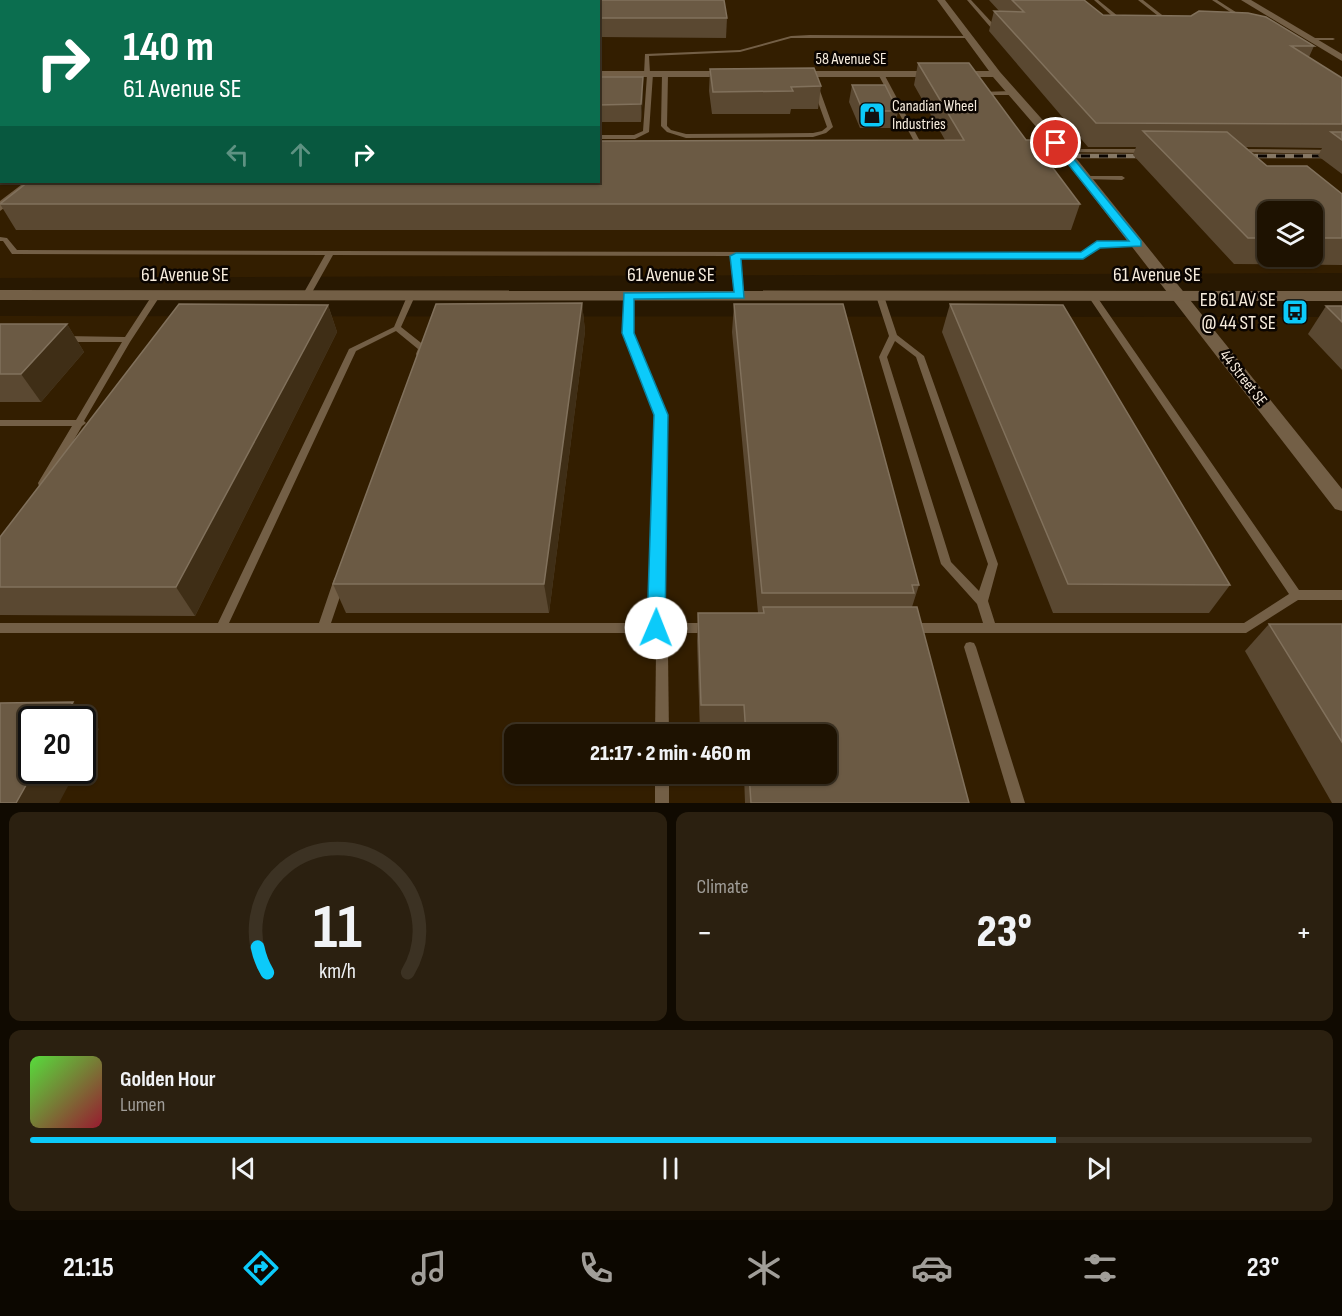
<!DOCTYPE html>
<meta charset="utf-8">
<style>
:root{--surface:#1e1201;--page:#2b2010;--text:#f1f3f6;--muted:#a19e99;--line:#3c3223;--accent:#0ccafa}
body{margin:0;font-family:"Sofia Sans Condensed",sans-serif;background:var(--page);color:var(--text);height:100vh;display:flex;flex-direction:column;font-size:22px;white-space:nowrap}
*{box-sizing:border-box;margin:0}
p{font-size:20px;color:var(--muted)}
.icon{flex:none;width:33px;height:33px;fill:none;stroke:currentColor;stroke-width:2;stroke-linecap:round;stroke-linejoin:round}
.map{position:relative;height:803px;overflow:hidden}
.sheet{display:flex;flex-direction:column;gap:9px;padding:9px;background:#100a01;flex:1}
.sheet>*{flex:none}
.hud{position:absolute;left:0px;top:0px;width:600px;height:183px;box-shadow:0 2px 4px #0004,0 0 0 2px var(--line);background:#0b6e4f;color:#fff;overflow:hidden}
.fabs{position:absolute;left:1257px;top:201px;display:grid;gap:12px}
.fabs a{display:grid;place-items:center;width:66px;height:66px;border-radius:12px;background:var(--surface);box-shadow:0 2px 4px #0004,0 0 0 2px var(--line);font-size:30px}
.speed{position:absolute;left:18px;top:706px;display:flex;gap:12px;font-size:30px;font-weight:700;text-align:center}
.speed>*{display:grid;place-content:center;width:78px;height:78px;border-radius:50%;background:var(--surface);box-shadow:0 2px 4px #0004,0 0 0 2px var(--line);line-height:1}
.speed .limit{border:3px solid #111;border-radius:9px;background:#fff;color:#111}
.pin{position:absolute;display:grid;place-items:center;width:51px;height:51px;color:#fff;margin:-26px;border:3px solid #fff;border-radius:50%;box-shadow:0 2px 6px #0007}
.me{position:absolute;width:66px;margin:-33px;rotate:1deg;stroke-linejoin:round;filter:drop-shadow(0 0 4px #0008)}
.turn{display:flex;align-items:center;gap:21px;height:126px;padding:0 24px;font-size:27px}
.turn .icon{width:78px;height:78px;stroke-width:2.5}
.turn b{display:block;font-size:42px;line-height:51px}
.lanes{display:flex;align-items:center;height:57px;padding:0 24px;background:#0003;justify-content:center;gap:30px;direction:ltr}
.lanes .off{opacity:.35}
.big{font-size:45px;font-weight:800;line-height:1.1}
.sheet .tile{flex:1;display:flex;flex-direction:column;justify-content:center;gap:9px;min-width:0;padding:0 21px;border-radius:12px;background:var(--page)}
.sheet .dial{align-items:center;gap:0}
.dial svg{height:156px;overflow:visible;fill:none;stroke:var(--line);stroke-width:7;stroke-linecap:round;text-anchor:middle}
.dial text{fill:var(--text);stroke:none}
.song{display:flex;align-items:center;gap:18px}
.cover{width:72px;height:72px;border-radius:9px;background:linear-gradient(135deg,hsl(110 70% 55%),hsl(350 70% 35%))}
.played{height:6px;border-radius:3px;background:linear-gradient(90deg,var(--accent) 80%,var(--line) 80%)}
.keys{display:flex;justify-content:space-around;direction:ltr}
.heat{display:flex;justify-content:space-between;align-items:center;font-size:33px;direction:ltr}
.sheet .tiles{flex:1;display:grid;gap:9px;grid-template-columns:1fr 1fr}
.tile:last-child{grid-column:span 2}
.trip{position:absolute;left:504px;top:724px;width:333px;height:60px;border-radius:12px;background:var(--surface);box-shadow:0 2px 4px #0004,0 0 0 2px var(--line);font-weight:800;line-height:60px;text-align:center}
.tab-bar{display:flex;height:96px;justify-content:space-around;align-items:center;background:#0c0700;color:var(--muted)}
.tab-bar .icon{width:42px;height:42px}
.tab-bar .on{color:var(--accent)}
.tab-bar b{font-size:27px;color:var(--text)}
.map>svg:first-child{display:block}
.built{fill:#331e00;fill-rule:evenodd}
.lines{fill:none;stroke-linecap:round;stroke-linejoin:round}
.service{fill:#735f46;fill-rule:evenodd}
.minor{fill:#735f46;fill-rule:evenodd}
.tertiary{fill:#735f46;fill-rule:evenodd}
.rail-casing{stroke:#867865;stroke-width:4.5}
.rail{stroke:#0b0501;stroke-width:3;stroke-dasharray:9;stroke-linecap:butt}
.wall{fill:#5a4831;fill-rule:evenodd}
.shaded-wall{fill:#3f2e16}
.building{fill:#6b5a44;stroke:#81715c;stroke-width:1.5}
.route{fill:#0ccafa;stroke:#0883a2;stroke-width:1.5}
.labels{text-anchor:middle;dominant-baseline:central;stroke-width:5;stroke-linejoin:round;paint-order:stroke}
.far-street-label{font-size:16px;fill:#f8edde;stroke:#0b0501}
.far-poi-label{font-size:16px;fill:#f8edde;stroke:#0b0501;text-anchor:start}
.street-label{font-size:20px;fill:#f8edde;stroke:#0b0501}
.poi-label{font-size:20px;fill:#f8edde;stroke:#0b0501;text-anchor:end}
</style>
<div class="map">
<svg width="1342" height="803" viewBox="0 0 1342 803">
<rect width="100%" height="100%" fill="#281801"/>
<g class="built">
<path d="M0 0H1342V273L0 278ZM2 2H598V182H2ZM1268 212H1312V256H1268Z"/>
<path d="M0 316 1342 317V803H0ZM32 720H82V771H32ZM514 735H826V774H514Z"/>
</g>
<g class="lines">
<g class="service">
<path d="M967 0H971L996 27V29H992Z"/>
<path d="M1094 0H1098L1124 21V23H1120Z"/>
<path d="M1138 0H1143L1171 22 1167 23Z"/>
<path d="M1212 0H1217L1245 18 1241 19Z"/>
<path d="M810 35 968 36 970 37 968 38H791L740 52 649 56 650 73 653 74 649 132 635 139H598V135H634L643 131 647 75 644 74 645 54 740 50 791 36Z"/>
<path d="M1310 38H1333L1335 39 1333 40H1308Z"/>
<path d="M665 72 668 74 667 126 671 130 686 134 813 133 822 131 827 127 813 88 816 86 819 88 833 127 826 133 813 137 686 138 667 132 661 126 662 74Z"/>
<path d="M879 73 884 74 922 145 921 146 916 145 878 74Z"/>
<path d="M979 92 1013 91 1016 93 1013 95H977V93Z"/>
<rect x="0" y="136" width="2" height="4"/>
<path d="M1021 141H1056L1059 143 1056 145 1019 144V142Z"/>
<path d="M1063 149H1145L1148 151 1145 153 1061 152 1060 151Z"/>
<path d="M1239 149 1342 150V154L1237 152 1236 151Z"/>
<path d="M1085 176H1122L1125 178 1122 180 1083 179 1082 178Z"/>
<path d="M0 237 7 238 17 250 1082 253 1097 242H1137L1141 244 1137 246H1099L1084 257 740 256 744 296 740 298 736 296 732 256 333 255 310 296 306 298 302 296 325 255 15 254H12L3 241H0Z"/>
<path d="M153 294H159L160 296 130 342 84 421 86 423 82 426 47 486H39L38 483 72 426H0V420H76L122 342H65L61 339 65 336 125 337Z"/>
<path d="M408 294H414L415 296 401 327 425 346 426 348 423 356H417L416 354 418 349 396 331 356 351 229 623H319L334 579 336 576 340 574 344 576 346 579 331 623H650L656 415 624 333V296L628 294 632 296V333L666 415 662 623H709L713 624 715 628 713 632 709 633H0V623H218L349 349 394 327Z"/>
<path d="M877 294H883L884 296 897 335 924 356 998 564 988 601 995 623H1244L1289 594 1088 296 1092 294H1095L1299 590H1342V600H1298L1246 633H911L907 632 905 628 907 624 911 623H983L977 604 941 564 879 357 889 336 876 296ZM895 341 916 357 988 564 979 591 951 562 887 357Z"/>
<path d="M970 642 974 643 976 647 1025 803H1011L964 647 966 643Z"/>
<path d="M662 648 666 649 668 653 669 735H655L656 653 658 649Z"/>
<rect x="655" y="774" width="14" height="29"/>
</g>
<g class="minor">
<path d="M249 0H258L248 2Z"/>
<path d="M937 0H945L1000 72 1072 153 1342 489V511L1335 509 1064 159 993 77H792L787 74 792 71H989Z"/>
<path d="M1241 0H1251L1342 54V61Z"/>
<path d="M598 71H735L740 74 735 77H598Z"/>
<path d="M25 182H38L0 211V201Z"/>
</g>
<path class="tertiary" d="M0 290 1342 291V301L0 300Z"/>
<g class="rail-casing">
<g id="rail">
<path d="M1027 156H1150"/>
<path d="M1240 156H1342"/>
</g>
</g>
<use href="#rail" class="rail"/>
</g>
<g class="wall">
<path d="M0 0 2 2V129H0Z"/>
<path d="M989 0H1084L1103 15 1314 46 1309 57 1342 78V174L1318 156 1322 148 1246 147 1267 166 1342 194V265L1234 264 1133 155 1136 147H1088L989 31 994 11 1000 12ZM1268 212H1312V256H1268Z"/>
<path d="M598 2 727 18 726 38 598 37Z"/>
<path d="M918 63 1026 140 1080 204 1071 230H16L0 204 945 140 914 85Z"/>
<path d="M710 69 821 86 818 109H791L790 114H712L709 91Z"/>
<path d="M598 77 643 94 641 122H598Z"/>
<path d="M852 85 898 111 895 128H860L849 102Z"/>
<path d="M582 303 585 331 549 613H346L333 584Z"/>
<path d="M734 304 919 585 912 607 969 803H745L744 774H826V735H741V732H700L697 641 698 613H758L732 332Z"/>
<path d="M950 304 1230 585 1209 613H1053L942 332Z"/>
<path d="M328 305 337 332 195 616 0 615V537Z"/>
<path d="M1326 306H1342V370L1308 334Z"/>
<path d="M0 324H67L84 352 41 402H0Z"/>
<path d="M1269 624H1342V803H1332L1245 651Z"/>
</g>
<g class="shaded-wall">
<path d="M200 0H211V2H197Z"/>
<path d="M378 0H398L397 2H377Z"/>
<path d="M643 77V94L641 122V104Z"/>
<path d="M2 146V181L0 182V147Z"/>
<path d="M582 303 585 331 549 613 544 584Z"/>
<path d="M328 305 337 332 195 616 176 587Z"/>
<path d="M67 324 84 352 41 402 21 374Z"/>
<path d="M73 702 99 729 82 759V720H62Z"/>
<path d="M34 771H76L59 803H16Z"/>
</g>
<g class="building">
<path d="M0 0H200L197 2H2V106H0Z"/>
<path d="M286 0H378L377 2H284Z"/>
<path d="M565 0H724L727 18H598V2H564Z"/>
<path d="M1012 0H1084L1103 15 1191 16 1199 11 1248 13 1266 17 1314 46H1291L1342 78V124L1096 123 994 11 1024 12Z"/>
<path d="M918 63H969L1026 140H1032L1080 204H0L28 182H598V141L964 140Z"/>
<path d="M814 68 821 86 791 87 793 91 713 92 710 69Z"/>
<path d="M598 77H643L641 104 598 105Z"/>
<path d="M852 85H885L898 111H863Z"/>
<path d="M1143 131 1227 132 1267 166H1307L1342 194V238H1312V212H1268V238H1248Z"/>
<path d="M1331 132H1342V140Z"/>
<path d="M582 303 544 584H333L436 304Z"/>
<path d="M179 304 328 305 176 587H0V537Z"/>
<path d="M734 304H843L919 585H912L914 593H762Z"/>
<path d="M950 304 1063 305 1230 585 1068 584Z"/>
<path d="M1326 306H1342V322Z"/>
<path d="M0 324H67L21 374H0Z"/>
<path d="M763 607H917L969 803H751L749 774H826V735H746L744 705H701L698 613H764Z"/>
<path d="M1269 624H1342V742Z"/>
<path d="M73 702 62 720H32V771H34L16 803H0V703Z"/>
</g>
<path class="route" d="M1053 141H1059L1141 241V246L1100 248 1083 259H741L744 298 634 299V333L668 415 665 628 662 634 656 636 650 634 647 628 654 415 622 333 624 293 734 292 730 256 736 253 1081 252 1097 241H1129L1053 145Z"/>
<defs>
<g id="shop-square" transform="scale(1.35)"><rect x="-9" y="-9" width="18" height="18" rx="4" fill="#0ccafa" stroke="#0b0501"/><path d="M-5-2.5h2.3a2.7 3.5 0 0 1 5.4 0H5L5.5 6h-11ZM-1.5-2.5h3a1.5 2.3 0 0 0-3 0Z" fill="#111"/></g>
<g id="bus-square" transform="scale(1.35)"><rect x="-9" y="-9" width="18" height="18" rx="4" fill="#0ccafa" stroke="#0b0501"/><path d="M-5-6H5V4H4V6H2V4H-2V6H-4V4H-5ZM-3.5-4V0h7V-4ZM-3.5 1.2v1.5H-2V1.2ZM2 1.2v1.5H3.5V1.2Z" fill="#111"/></g>
</defs>
<g fill-rule="evenodd">
<use href="#shop-square" x="872" y="115"/>
<use href="#bus-square" x="1295" y="312"/>
</g>
<g class="labels">
<g class="far-street-label">
<text x="851" y="59">58 Avenue SE</text>
<text transform="translate(1243 378) rotate(52)">44 Street SE</text>
</g>
<g class="far-poi-label">
<text x="892" y="106">Canadian Wheel<tspan x="892" dy="18">Industries</tspan></text>
</g>
<g class="street-label">
<text x="185" y="275">61 Avenue SE</text>
<text x="671" y="275">61 Avenue SE</text>
<text x="1157" y="275">61 Avenue SE</text>
</g>
<g class="poi-label">
<text x="1276" y="300">EB 61 AV SE<tspan x="1276" dy="23">@ 44 ST SE</tspan></text>
</g>
</g>
</svg>
<div class="fabs">
<a><svg class="icon" aria-label="layers" viewBox="0 0 24 24"><path d="M12 4l9 5-9 5-9-5zM3 14l9 5 9-5"/></svg></a>
</div>
<div class="speed"><div class="limit">20</div></div>
<div class="pin" style="left:1056px;top:143px;background:#d93025"><svg class="icon" aria-label="arrive" viewBox="0 0 24 24"><path d="M6 21V4h12l-3 4 3 4H6"/></svg></div>
<svg class="me" style="left:656px;top:628px" viewBox="-20 -20 40 40"><circle r="19" fill="#fff"/><path d="M0-13L10 11 0 6-10 11z" fill="#0ccafa"/></svg>
<div class="trip">21:17 · 2 min · 460 m</div>
<div class="hud">
<div class="turn"><svg class="icon" aria-label="right" viewBox="0 0 24 24"><path d="M7 20v-9h11M14 6l5 5-5 5"/></svg><div><b>140 m</b>61 Avenue SE</div></div>
<div class="lanes"><svg class="icon off" aria-label="left" viewBox="0 0 24 24"><path d="M17 20v-9H6M10 6l-5 5 5 5"/></svg><svg class="icon off" aria-label="ahead" viewBox="0 0 24 24"><path d="M12 20V5M6 11l6-6 6 6"/></svg><svg class="icon" aria-label="right" viewBox="0 0 24 24"><path d="M7 20v-9h11M14 6l5 5-5 5"/></svg></div>
</div>
</div>
<section class="sheet">
<div class="tiles">
<div class="tile dial"><svg viewBox="0 0 100 80">
<path d="M14 69A42 42 0 1 1 86 69"/>
<path d="M14 69A42 42 0 0 1 9 56" stroke="#0ccafa"/>
<text x="50" y="56" font-size="32" font-weight="700">11</text>
<text x="50" y="72" font-size="11">km/h</text>
</svg></div>
<div class="tile"><p>Climate</p>
<div class="heat"><a>−</a><b class="big">23°</b><a>+</a></div>
</div>
<div class="tile">
<div class="song"><i class="cover"></i><div><b>Golden Hour</b><p>Lumen</p></div></div>
<div class="played"></div>
<div class="keys"><svg class="icon" aria-label="previous" viewBox="0 0 24 24"><path d="M18 5L8 12l10 7zM5 5v14"/></svg><svg class="icon" aria-label="pause" viewBox="0 0 24 24"><path d="M8 5v14M16 5v14"/></svg><svg class="icon" aria-label="next" viewBox="0 0 24 24"><path d="M6 5l10 7-10 7zM19 5v14"/></svg></div>
</div>
</div>
</section>
<nav class="tab-bar">
<b>21:15</b>
<svg class="icon on" aria-label="directions" viewBox="0 0 24 24"><path d="M12 3l9 9-9 9-9-9zM9 14v-3h6M13 9l2 2-2 2"/></svg>
<svg class="icon" aria-label="music" viewBox="0 0 24 24"><path d="M9 18V5l10-2v13"/><circle cx="6" cy="18" r="3"/><circle cx="16" cy="16" r="3"/></svg>
<svg class="icon" aria-label="phone" viewBox="0 0 24 24"><path d="M5 4h4l2 5-3 2q2 4 5 5l2-3 5 2v4C11 20 4 13 5 4z"/></svg>
<svg class="icon" aria-label="climate" viewBox="0 0 24 24"><path d="M12 3v18M4 7l16 10M4 17L20 7"/></svg>
<svg class="icon" aria-label="car" viewBox="0 0 24 24"><path d="M5 17H2v-5l4-1 3-4h7l3 4 3 1v5h-3M9 17h6M6 11h13"/><circle cx="7" cy="17" r="2"/><circle cx="17" cy="17" r="2"/></svg>
<svg class="icon" aria-label="filters" viewBox="0 0 24 24"><path d="M4 7h16M4 17h16"/><circle cx="9" cy="7" r="2"/><circle cx="15" cy="17" r="2"/></svg>
<b>23°</b>
</nav>
